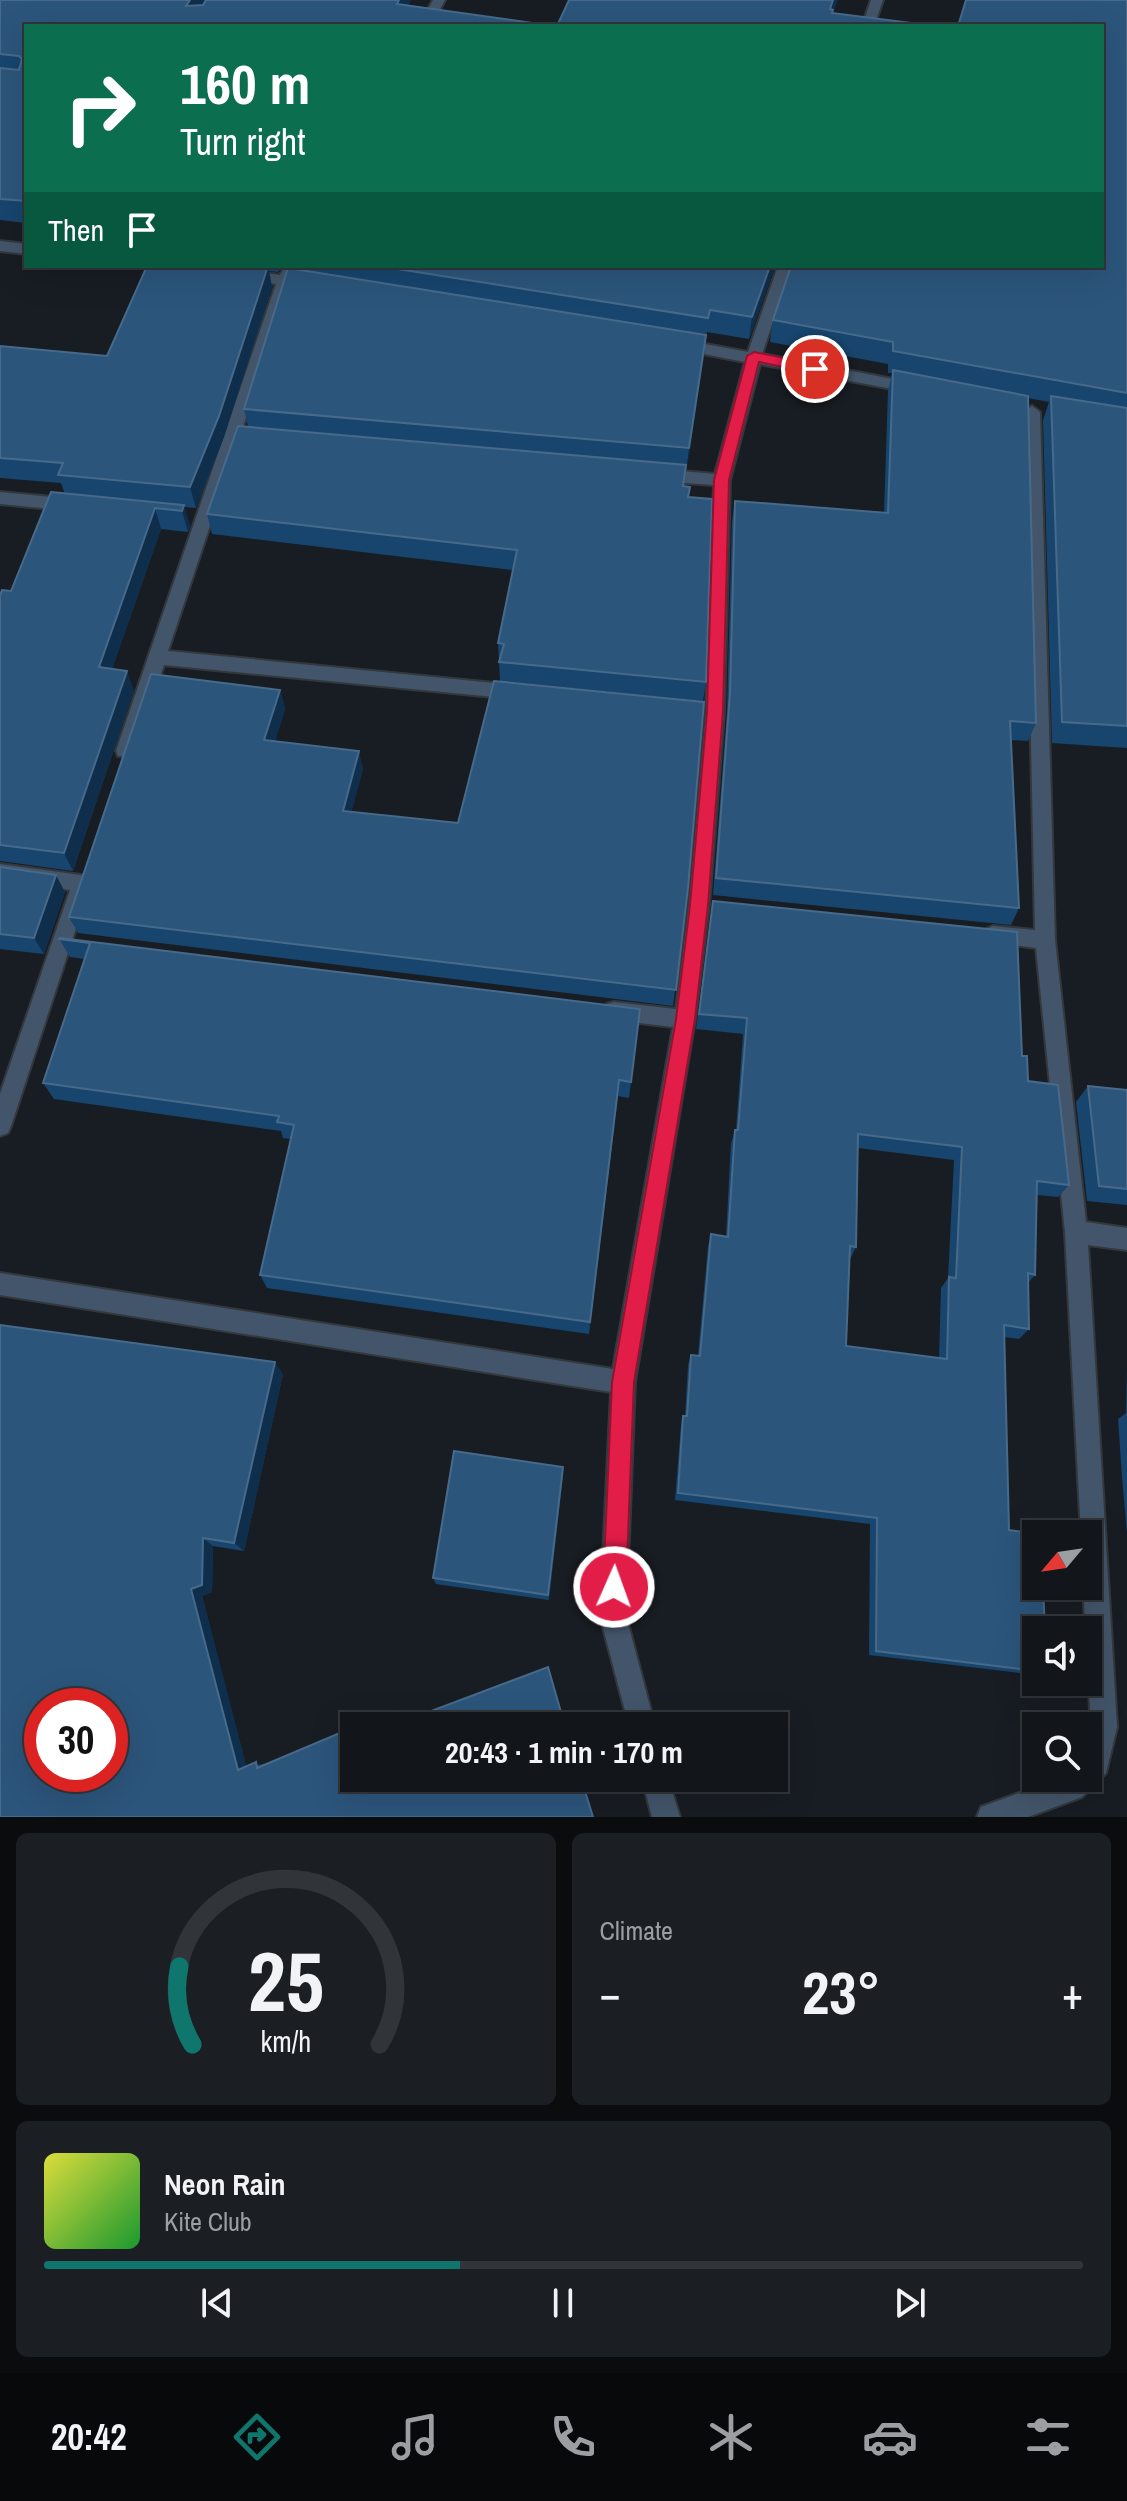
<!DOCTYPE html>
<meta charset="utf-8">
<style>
:root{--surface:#12161a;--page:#1b1f23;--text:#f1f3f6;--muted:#9c9fa2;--line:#313539;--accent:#0f766e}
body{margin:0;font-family:"Archivo Narrow",sans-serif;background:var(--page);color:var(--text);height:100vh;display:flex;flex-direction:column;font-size:30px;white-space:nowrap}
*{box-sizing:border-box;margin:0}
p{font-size:26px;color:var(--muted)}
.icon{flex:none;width:44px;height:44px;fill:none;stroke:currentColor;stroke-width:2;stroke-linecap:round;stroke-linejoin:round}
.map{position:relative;height:1817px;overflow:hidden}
.side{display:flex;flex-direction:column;gap:16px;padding:16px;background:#0a0c0e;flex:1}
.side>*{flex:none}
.hud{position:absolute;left:24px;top:24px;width:1080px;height:244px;border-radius:0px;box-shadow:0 8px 32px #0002,0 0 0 2px var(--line);background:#0b6e4f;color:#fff;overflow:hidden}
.needle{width:52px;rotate:241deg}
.controls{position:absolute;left:1022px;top:1520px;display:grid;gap:16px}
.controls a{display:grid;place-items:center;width:80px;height:80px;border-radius:0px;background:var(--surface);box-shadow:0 8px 32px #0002,0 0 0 2px var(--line);font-size:40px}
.speed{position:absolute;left:24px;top:1688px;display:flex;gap:16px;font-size:40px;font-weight:700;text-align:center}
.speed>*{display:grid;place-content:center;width:104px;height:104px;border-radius:50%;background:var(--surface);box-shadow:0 8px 32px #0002,0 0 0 2px var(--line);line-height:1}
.speed .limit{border:12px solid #d22;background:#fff;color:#111}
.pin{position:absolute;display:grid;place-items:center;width:68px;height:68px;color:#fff;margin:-34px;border:4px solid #fff;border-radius:50%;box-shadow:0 2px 8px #0007}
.me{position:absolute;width:88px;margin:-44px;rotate:2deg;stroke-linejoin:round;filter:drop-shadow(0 0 6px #0008)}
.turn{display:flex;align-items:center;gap:28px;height:168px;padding:0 24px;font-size:36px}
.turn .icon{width:104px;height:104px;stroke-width:2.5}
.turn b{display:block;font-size:56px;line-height:68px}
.then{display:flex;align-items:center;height:76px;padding:0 24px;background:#0003;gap:16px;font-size:30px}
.big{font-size:60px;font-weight:800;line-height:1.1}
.side .widget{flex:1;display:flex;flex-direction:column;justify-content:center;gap:12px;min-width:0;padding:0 28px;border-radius:12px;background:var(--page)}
.side .dial{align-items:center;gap:0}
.dial svg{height:208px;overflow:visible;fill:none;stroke:var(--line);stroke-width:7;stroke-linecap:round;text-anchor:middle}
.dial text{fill:var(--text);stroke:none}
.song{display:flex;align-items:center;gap:24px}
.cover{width:96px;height:96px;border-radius:12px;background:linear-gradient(135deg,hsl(60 70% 55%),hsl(130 70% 35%))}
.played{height:8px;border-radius:4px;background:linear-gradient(90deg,var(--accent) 40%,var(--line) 40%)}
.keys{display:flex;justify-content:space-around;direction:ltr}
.heat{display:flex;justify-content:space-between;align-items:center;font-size:44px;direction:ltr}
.side .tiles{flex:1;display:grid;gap:16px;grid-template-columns:1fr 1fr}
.widget:last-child{grid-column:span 2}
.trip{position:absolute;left:340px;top:1712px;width:448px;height:80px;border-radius:0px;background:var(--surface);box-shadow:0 8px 32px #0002,0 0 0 2px var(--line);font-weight:800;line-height:80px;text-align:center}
.menu{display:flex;height:128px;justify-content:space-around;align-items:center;background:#07090a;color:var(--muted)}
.menu .icon{width:56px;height:56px}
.menu .current{color:var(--accent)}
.menu b{font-size:36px;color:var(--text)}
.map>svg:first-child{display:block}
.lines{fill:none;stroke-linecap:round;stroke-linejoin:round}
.minor-casing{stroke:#33383d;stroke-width:4}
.minor{fill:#43556a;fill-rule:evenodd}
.wall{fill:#17456e;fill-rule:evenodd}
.shaded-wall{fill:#0f2e4b}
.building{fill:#2c557b;stroke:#476a8a;stroke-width:2;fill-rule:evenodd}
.route{fill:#e11d48;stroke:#92132f;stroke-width:2}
</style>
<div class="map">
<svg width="1127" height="1817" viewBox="0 0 1127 1817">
<rect width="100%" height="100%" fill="#181d23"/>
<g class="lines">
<g class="minor-casing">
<g id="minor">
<path d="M433 0H445L431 26H419Z"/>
<path d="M871 0H883L874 26H862Z"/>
<path d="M0 241 26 244V254L0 251Z"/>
<path d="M285 266H299L294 277 316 281 319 284 311 289 290 286 168 651 516 685 525 692 516 699 164 665 134 751 132 756H118L116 751 276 284 244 280 237 275 244 270 280 275Z"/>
<path d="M778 266H792L762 354 914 383 922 388 914 393 760 364 730 480 724 712 709 905 695 1019 635 1382 626 1616 655 1726H629L600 1616 611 1392 0 1295V1273L613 1369 673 1027 614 1020 607 1018 604 1011 607 1004 614 1002 676 1009 689 905 706 712 714 485 658 481 650 475 658 469 715 474 745 362 678 349 670 344 678 339 748 352Z"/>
<path d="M1032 406 1040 412 1055 940 1086 1222 1127 1228V1250L1088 1245 1117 1727 1106 1773 1082 1797 1028 1817H977L981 1807 1060 1778H1088L1091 1727 1083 1586H1088V1534H1081L1065 1232 1036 948 986 941 983 935 986 929 993 926 1035 930 1024 412Z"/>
<path d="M0 492 73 499 81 505 73 511 0 504Z"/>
<path d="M0 864 81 875 88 877 91 883 85 890 87 895 11 1126 8 1133 0 1136V1094L70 890 0 880Z"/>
<path d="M642 1778H668L680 1817H652Z"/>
</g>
</g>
<use href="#minor" class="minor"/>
</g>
<g class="wall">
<path d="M0 0H411L408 5 26 26V223L0 220Z"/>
<path d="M1127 0V748L1052 743 1043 420 1049 402 1028 398 1036 723 1028 741 1011 740 1019 908 1011 925 713 895 727 712 732 521 735 501 884 513 888 391 892 373H888V364L770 342 773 320Z"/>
<path d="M147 266H283L278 272 269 271 272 287 224 437 196 508 184 507 190 526 188 532 161 529 112 669 134 690 73 871 0 861V596L11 591 65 494 61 483 0 478V346L107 356Z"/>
<path d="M297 266H775L749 339 707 332 705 340 684 486 689 497 706 682 703 701 500 681 498 643 513 570 212 534 207 514 248 427 244 409 297 270Z"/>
<path d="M280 690 285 709 275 741 363 769 351 812 688 888 673 1006 78 933 69 917Z"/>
<path d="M0 867 65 892 44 954 0 949Z"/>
<path d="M711 917 1022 1056 1028 1081 1069 1185 1058 1197 1037 1195 1035 1275 1028 1283 1029 1329 1019 1339 1004 1337 1009 1530 1036 1630V1675L869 1655 870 1524 675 1500 681 1425 683 1416H685L688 1365 691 1355H698L708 1246 711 1234 726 1236 731 1143 735 1130H736L743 1034 696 1029ZM858 1148 954 1160 948 1278 941 1288 939 1358 846 1346 850 1259 856 1247Z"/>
<path d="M59 939 640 1009 629 1098 618 1096 589 1334 267 1288 260 1275 291 1139 283 1138 281 1131 54 1099 43 1083 85 959 70 957Z"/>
<path d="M1088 1086 1127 1090V1205L1087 1201 1076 1102Z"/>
<path d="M1127 1369V1533L1122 1477 1118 1419 1126 1413Z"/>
<path d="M283 1374 244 1551 213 1546 212 1592 202 1596 246 1766 265 1764 354 1778 0 1817Z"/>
<path d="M563 1474 549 1600 436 1584 433 1578Z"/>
</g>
<g class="shaded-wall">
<path d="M190 0H206L192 26 186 6Z"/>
<path d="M399 0H411L399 26 397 4Z"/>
<path d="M833 0H838L832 16 830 9Z"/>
<path d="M268 266 272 287 224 437 196 508 190 487Z"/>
<path d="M770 266H775L749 339 752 317Z"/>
<path d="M706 335 704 356 687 469 689 448Z"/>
<path d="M184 505 190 526 188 532 182 511Z"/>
<path d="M155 508 161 529 106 687 99 667Z"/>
<path d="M127 671 134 690 73 871 64 853Z"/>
<path d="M280 690 285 709 270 759 264 740Z"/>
<path d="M359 751 363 769 347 829 343 811Z"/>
<path d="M56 875 65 892 44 954 34 938Z"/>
<path d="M619 1080 618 1096 589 1334 590 1322Z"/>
<path d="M275 1362 283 1374 244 1551 234 1543Z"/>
<path d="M563 1467V1474L549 1600 548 1595Z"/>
<path d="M203 1538 213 1546 212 1592 202 1596 248 1772 238 1770 191 1589Z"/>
<path d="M393 1711 398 1714 402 1726 397 1724Z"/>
</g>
<g class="building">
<path d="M0 0H190L186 6 203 5 206 0H399L397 4 554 26H26V201L0 199V68L19 70 22 59 19 56 0 54Z"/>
<path d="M569 0H833L830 9 833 10 832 13 935 26H557Z"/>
<path d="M966 0H1127V393L893 351V342L773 320 791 266H1102V26H958Z"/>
<path d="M147 266H268L219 416 190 487 58 475 63 463 0 458V346L107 356Z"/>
<path d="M379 266H770L752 317 710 310 708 318Z"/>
<path d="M288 268 706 335 689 448 244 409Z"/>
<path d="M893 370 1028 396 1036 723 1010 721 1019 908 716 878 730 693 735 501 888 513Z"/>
<path d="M1051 396 1127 408V726L1062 722Z"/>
<path d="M238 426 686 465 683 486 690 487 688 497 712 499 706 682 499 662 504 644 498 643 517 550 207 514Z"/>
<path d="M51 492 184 505 182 511 155 508 99 667 127 671 64 853 0 845V596L2 590 11 591Z"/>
<path d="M151 674 280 690 264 740 359 751 343 811 458 823 494 681 704 702 688 888 676 990 69 917Z"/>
<path d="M0 867 56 875 34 938 0 934Z"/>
<path d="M713 901 1017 932 1022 1056H1027L1028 1081 1058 1085 1069 1185 1037 1181 1035 1275 1028 1273 1029 1329 1004 1325 1009 1530 1040 1534H1036V1586H1043L1045 1630H1036V1671L876 1651 877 1518 678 1493 683 1416H687L691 1355 700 1356 711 1234 728 1237 735 1130H738L747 1018 699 1014ZM858 1134 962 1147 956 1278 949 1277 947 1359 846 1346 850 1246 856 1247Z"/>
<path d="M60 938 640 1009 631 1082 619 1080 590 1322 260 1275 294 1125 277 1122 279 1116 43 1083 90 943 59 939Z"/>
<path d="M1088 1086 1127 1090V1189L1099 1186Z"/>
<path d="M0 1325 275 1362 234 1543 203 1538 202 1585 191 1589 238 1770 256 1762 257 1768 354 1727V1778H581L593 1817H0ZM42 1706H110V1774H42Z"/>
<path d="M454 1451 563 1467 548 1595 433 1578Z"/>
<path d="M548 1667 565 1726H357L393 1711 397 1724Z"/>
</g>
<path class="route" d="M754 352 815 364 823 369 815 374 759 362 729 480 723 712 708 905 695 1019 634 1382 626 1587 622 1595 614 1598 606 1595 603 1587 612 1382 676 1019 690 905 707 712 714 480 747 356Z"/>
</svg>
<div class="controls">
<a><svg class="needle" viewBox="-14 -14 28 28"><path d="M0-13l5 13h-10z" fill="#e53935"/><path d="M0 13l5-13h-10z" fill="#9c9fa2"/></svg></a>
<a><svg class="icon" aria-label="sound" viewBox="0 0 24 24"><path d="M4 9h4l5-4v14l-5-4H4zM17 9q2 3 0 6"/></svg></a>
<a><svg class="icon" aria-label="search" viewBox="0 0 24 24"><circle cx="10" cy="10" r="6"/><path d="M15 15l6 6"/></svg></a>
</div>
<div class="speed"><div class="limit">30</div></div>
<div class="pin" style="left:815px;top:369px;background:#d93025"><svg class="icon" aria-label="arrive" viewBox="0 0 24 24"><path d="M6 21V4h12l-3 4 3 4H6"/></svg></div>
<svg class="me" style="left:614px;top:1587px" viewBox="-20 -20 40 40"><circle r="17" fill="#e11d48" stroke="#fff" stroke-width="3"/><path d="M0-11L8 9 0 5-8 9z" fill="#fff"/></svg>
<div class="trip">20:43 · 1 min · 170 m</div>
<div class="hud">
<div class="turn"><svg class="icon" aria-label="right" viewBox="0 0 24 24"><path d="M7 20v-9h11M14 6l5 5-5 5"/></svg><div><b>160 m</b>Turn right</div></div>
<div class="then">Then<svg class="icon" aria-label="arrive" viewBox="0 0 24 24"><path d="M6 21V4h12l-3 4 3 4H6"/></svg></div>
</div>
</div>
<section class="side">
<div class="tiles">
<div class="widget dial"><svg viewBox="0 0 100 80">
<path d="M14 69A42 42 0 1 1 86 69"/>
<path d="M14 69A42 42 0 0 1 9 39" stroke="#0f766e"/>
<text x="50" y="56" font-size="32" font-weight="700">25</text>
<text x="50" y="72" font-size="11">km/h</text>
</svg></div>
<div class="widget"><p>Climate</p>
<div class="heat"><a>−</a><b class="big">23°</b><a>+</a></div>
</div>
<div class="widget">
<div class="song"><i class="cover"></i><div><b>Neon Rain</b><p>Kite Club</p></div></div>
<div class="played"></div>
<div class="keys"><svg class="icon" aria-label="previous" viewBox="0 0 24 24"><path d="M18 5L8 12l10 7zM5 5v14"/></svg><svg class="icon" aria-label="pause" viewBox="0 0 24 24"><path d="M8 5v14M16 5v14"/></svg><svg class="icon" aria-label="next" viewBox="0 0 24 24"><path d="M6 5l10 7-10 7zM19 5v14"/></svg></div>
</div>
</div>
</section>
<nav class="menu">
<b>20:42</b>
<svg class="icon current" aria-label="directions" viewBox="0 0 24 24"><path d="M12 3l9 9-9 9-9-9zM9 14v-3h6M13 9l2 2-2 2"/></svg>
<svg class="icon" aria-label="music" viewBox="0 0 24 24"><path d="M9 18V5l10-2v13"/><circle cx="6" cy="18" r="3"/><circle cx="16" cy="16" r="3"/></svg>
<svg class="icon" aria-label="phone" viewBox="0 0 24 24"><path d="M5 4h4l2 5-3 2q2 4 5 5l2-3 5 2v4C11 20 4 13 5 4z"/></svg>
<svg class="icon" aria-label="climate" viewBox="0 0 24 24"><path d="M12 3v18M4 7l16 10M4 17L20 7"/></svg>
<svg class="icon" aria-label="car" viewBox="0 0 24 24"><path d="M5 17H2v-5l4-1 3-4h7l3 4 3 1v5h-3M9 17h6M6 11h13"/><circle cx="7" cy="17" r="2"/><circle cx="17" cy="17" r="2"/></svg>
<svg class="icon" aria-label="filters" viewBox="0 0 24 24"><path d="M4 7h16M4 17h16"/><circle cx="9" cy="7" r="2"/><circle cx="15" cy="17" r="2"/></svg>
</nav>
